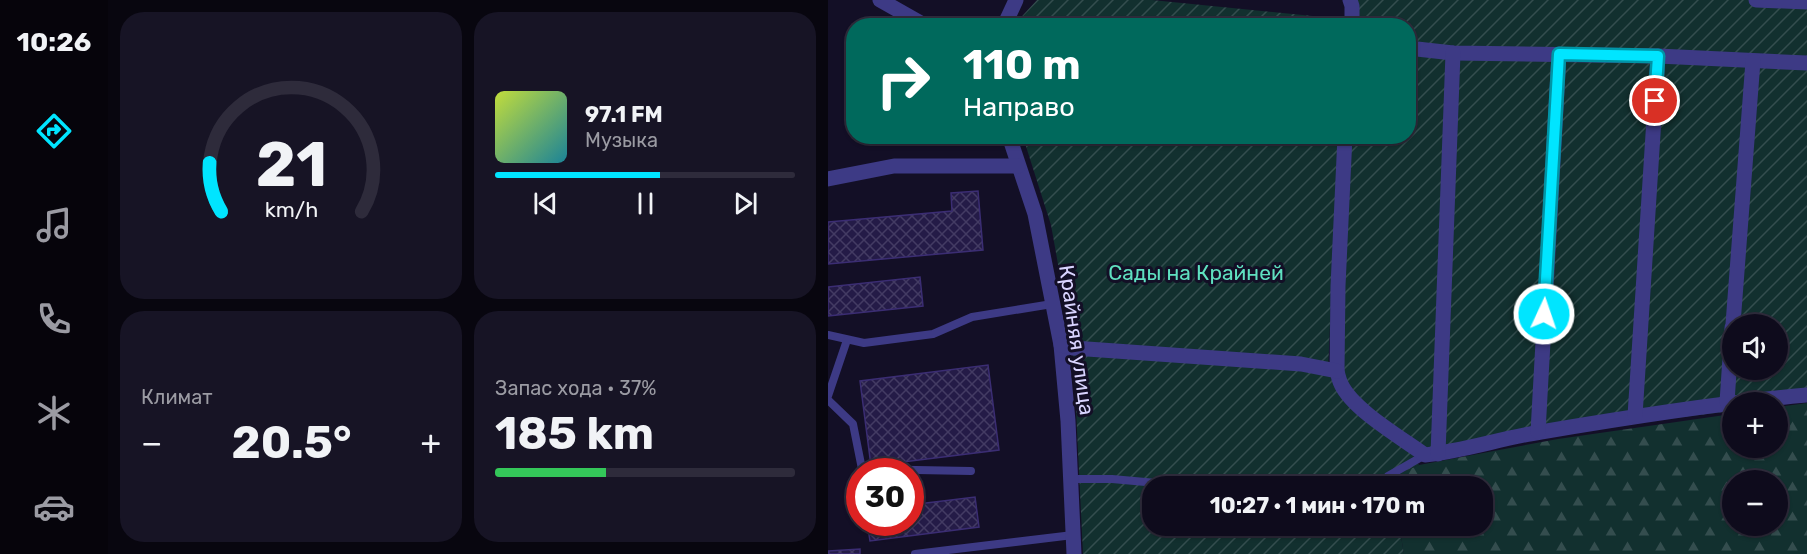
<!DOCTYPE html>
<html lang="ru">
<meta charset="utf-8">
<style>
:root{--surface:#0e0b1c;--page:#171425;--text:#f1f3f6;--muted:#9b9ba3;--line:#2e2b3b;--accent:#00e5ff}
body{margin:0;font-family:Rubik,sans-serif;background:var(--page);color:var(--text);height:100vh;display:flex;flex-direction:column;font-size:22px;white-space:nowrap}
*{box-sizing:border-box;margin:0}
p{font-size:20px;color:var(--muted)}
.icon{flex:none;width:33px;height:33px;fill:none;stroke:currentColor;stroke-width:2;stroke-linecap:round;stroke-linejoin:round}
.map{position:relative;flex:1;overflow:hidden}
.panel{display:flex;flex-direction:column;gap:12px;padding:12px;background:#08060f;width:720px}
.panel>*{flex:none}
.banner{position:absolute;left:18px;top:18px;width:570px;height:126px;border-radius:24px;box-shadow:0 2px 4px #0004,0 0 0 2px var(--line);background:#00695c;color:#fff;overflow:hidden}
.controls{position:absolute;left:894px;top:314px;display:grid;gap:12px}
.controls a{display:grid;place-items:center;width:66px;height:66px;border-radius:50%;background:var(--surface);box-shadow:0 2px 4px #0004,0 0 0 2px var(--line);font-size:30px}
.speed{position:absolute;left:18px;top:458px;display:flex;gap:12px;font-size:30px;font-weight:700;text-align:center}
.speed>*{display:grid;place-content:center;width:78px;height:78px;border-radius:50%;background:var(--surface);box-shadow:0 2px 4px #0004,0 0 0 2px var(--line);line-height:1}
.speed .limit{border:9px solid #d22;background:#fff;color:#111}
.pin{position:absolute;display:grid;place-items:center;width:51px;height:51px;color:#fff;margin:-26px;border:3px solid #fff;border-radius:50%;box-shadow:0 2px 6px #0007}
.me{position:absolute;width:66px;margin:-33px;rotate:3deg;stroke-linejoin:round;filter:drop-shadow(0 0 4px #0008)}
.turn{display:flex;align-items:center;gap:21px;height:126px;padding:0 18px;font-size:27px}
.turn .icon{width:78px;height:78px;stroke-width:2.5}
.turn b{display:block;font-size:42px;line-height:51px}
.big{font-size:45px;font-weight:700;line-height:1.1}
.panel .tile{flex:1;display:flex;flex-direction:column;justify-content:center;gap:9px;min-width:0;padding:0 21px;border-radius:24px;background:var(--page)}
.panel .dial{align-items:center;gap:0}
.dial svg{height:156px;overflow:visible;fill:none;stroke:var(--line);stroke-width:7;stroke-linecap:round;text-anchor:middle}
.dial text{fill:var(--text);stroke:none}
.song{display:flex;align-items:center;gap:18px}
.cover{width:72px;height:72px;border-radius:9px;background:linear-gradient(135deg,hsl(70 70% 55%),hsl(190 70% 35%))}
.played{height:6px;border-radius:3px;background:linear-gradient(90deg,var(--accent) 55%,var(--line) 55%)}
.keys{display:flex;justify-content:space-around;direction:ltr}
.heat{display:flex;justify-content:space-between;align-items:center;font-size:33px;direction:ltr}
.charge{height:9px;border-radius:4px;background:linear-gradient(90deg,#34c759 37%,var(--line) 0)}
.panel .tiles{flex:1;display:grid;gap:12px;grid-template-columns:repeat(2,1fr)}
.trip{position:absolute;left:314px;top:476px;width:351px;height:60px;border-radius:24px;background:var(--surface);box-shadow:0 2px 4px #0004,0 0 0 2px var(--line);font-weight:700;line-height:60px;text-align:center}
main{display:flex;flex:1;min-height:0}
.tab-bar{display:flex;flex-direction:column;width:108px;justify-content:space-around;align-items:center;background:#06040b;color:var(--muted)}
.tab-bar .icon{width:42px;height:42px}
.tab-bar .current{color:var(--accent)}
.tab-bar b{font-size:27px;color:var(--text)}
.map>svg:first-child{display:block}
.forest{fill:url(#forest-firs);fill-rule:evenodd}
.garden{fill:url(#garden-furrows);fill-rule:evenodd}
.building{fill:url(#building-cross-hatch);stroke:#3b2d73;stroke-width:1.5}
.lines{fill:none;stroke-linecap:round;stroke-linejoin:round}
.lane{stroke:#3d3a85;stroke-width:8}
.street{stroke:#3d3a85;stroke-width:15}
.route-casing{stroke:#0095a6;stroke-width:15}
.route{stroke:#00e5ff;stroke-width:10}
.labels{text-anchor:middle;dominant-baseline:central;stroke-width:6;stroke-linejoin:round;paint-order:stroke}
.park-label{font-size:21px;fill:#5fe0c0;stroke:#130f26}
.street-label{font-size:21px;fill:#d9d4ff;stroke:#130f26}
</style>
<main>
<nav class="tab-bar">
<b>10:26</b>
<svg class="icon current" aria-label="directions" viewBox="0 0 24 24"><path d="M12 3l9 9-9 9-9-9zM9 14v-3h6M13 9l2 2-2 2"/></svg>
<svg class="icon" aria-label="music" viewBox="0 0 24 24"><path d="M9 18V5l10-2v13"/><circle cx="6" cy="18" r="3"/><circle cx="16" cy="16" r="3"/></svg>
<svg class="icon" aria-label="phone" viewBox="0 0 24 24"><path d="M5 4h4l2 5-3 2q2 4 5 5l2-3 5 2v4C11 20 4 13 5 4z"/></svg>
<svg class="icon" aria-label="climate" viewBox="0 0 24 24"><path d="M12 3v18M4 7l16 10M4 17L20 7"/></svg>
<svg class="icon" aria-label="car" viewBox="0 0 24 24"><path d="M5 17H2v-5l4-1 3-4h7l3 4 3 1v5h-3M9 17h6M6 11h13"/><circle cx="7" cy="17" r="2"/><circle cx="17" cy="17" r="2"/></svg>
</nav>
<section class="panel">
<div class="tiles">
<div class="tile dial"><svg viewBox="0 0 100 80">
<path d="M14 69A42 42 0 1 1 86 69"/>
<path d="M14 69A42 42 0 0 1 8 44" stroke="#00e5ff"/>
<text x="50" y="56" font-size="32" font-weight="700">21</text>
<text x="50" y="72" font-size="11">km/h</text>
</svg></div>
<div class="tile">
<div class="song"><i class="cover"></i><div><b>97.1 FM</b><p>Музыка</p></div></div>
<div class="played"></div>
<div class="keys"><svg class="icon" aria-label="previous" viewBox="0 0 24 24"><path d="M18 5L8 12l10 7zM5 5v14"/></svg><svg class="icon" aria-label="pause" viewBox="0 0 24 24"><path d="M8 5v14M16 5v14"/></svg><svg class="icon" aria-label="next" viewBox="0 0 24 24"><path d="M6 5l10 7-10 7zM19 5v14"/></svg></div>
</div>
<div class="tile"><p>Климат</p>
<div class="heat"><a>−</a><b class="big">20.5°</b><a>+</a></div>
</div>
<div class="tile"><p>Запас хода · 37%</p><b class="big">185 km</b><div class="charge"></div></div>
</div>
</section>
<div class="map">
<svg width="979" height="554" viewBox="0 0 979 554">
<defs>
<pattern id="forest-firs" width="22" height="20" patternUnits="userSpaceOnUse" patternTransform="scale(1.5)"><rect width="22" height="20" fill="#12302f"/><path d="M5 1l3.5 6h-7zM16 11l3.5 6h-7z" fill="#344d4e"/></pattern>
<pattern id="garden-furrows" width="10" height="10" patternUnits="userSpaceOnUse" patternTransform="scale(1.5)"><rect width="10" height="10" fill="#12302f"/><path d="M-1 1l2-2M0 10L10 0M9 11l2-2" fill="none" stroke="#344d4e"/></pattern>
<pattern id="building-cross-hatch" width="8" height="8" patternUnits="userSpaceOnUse" patternTransform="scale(1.5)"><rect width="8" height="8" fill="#241b47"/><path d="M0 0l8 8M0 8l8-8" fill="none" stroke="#433b63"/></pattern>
</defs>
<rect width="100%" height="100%" fill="#130f26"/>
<path class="forest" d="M979 403V554H576L571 525H654V486H564L563 477 591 465 730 439 904 414V447H950V407ZM904 480H950V525H904Z"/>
<g class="garden">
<path d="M209 0H324L515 19V25H186Z"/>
<path d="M522 0H979V401L904 402V411L722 433 597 452 570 431 591 465 563 477 564 486H324V525H571L576 554H255L245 348 223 225 195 137H510L500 372 518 403 514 388 519 137 580 136V26L521 25ZM904 324H950V369H904Z"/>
</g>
<g class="building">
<path d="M150 191 155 250 0 264V222L124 211 123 193Z"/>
<path d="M92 277 95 306 0 316V287Z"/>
<path d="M160 365 171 450 43 466 32 381Z"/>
<path d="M147 497 151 527 42 541 39 522H82V505Z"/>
<path d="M32 549V554H0V551Z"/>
</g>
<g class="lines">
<g class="lane">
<path d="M0 335 36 343 105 334 144 317 224 304"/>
<path d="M0 396 19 340"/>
<path d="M0 400 25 424 34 469 143 471"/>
<path d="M243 479H284L362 486"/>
<path d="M562 486 560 476 597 455"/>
<path d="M87 554 245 535"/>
</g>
<g class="street">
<path d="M52 0 98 26"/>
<path d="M522 0 524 6V26"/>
<path d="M928 0 979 2"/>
<path d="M176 26 188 0"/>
<path d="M580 48 625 53 830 56 979 63"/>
<path d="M181 136 207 214 233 345 240 421 246 554"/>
<path d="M517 136 510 286 509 371C510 375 511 380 513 384 525 410 574 438 597 455 636 451 674 438 713 432 801 417 890 403 979 395"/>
<path d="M0 179 66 166H190"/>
<path d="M905 324 925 61"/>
<path d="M233 345 245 348 473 364 509 371"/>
<path d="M899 402 904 328"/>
<path d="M807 416 830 56"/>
<path d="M710 432 731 54"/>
<path d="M610 454 625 53"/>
</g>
</g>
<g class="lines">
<g class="route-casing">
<path id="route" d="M716 314 731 54 830 56 827 101"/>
</g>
<use href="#route" class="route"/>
</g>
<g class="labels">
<g class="park-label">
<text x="368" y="272">Сады на Крайней</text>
</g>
<g class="street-label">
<text transform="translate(249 340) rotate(82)">Крайняя улица</text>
</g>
</g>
</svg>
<div class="controls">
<a><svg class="icon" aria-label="sound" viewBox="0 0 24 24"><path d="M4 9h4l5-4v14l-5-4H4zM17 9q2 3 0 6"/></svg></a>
<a>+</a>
<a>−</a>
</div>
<div class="speed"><div class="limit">30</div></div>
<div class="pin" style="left:827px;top:101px;background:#d93025"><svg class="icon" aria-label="arrive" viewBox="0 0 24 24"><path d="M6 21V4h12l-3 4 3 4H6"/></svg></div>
<svg class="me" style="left:716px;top:314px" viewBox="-20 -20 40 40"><circle r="17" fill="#00e5ff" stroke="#fff" stroke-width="3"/><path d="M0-11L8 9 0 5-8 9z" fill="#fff"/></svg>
<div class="trip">10:27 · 1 мин · 170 m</div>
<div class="banner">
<div class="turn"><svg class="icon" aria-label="right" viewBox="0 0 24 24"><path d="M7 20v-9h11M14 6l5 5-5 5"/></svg><div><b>110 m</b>Направо</div></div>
</div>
</div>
</main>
